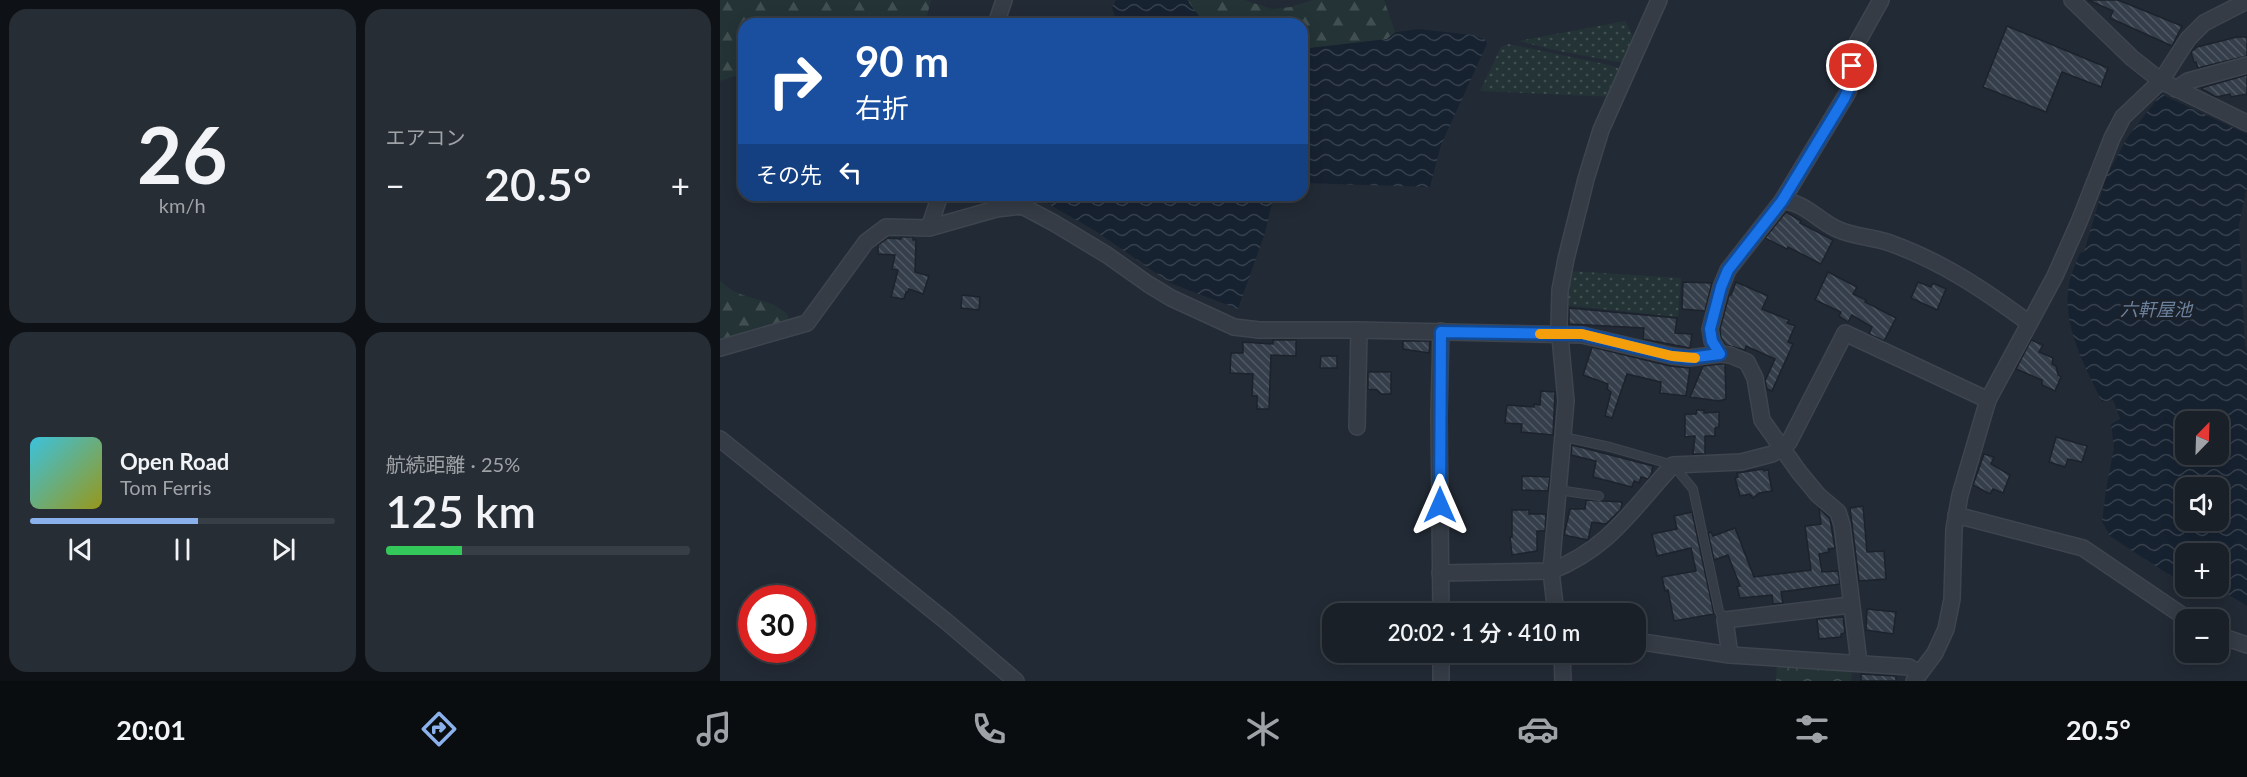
<!DOCTYPE html>
<html lang="ja">
<meta charset="utf-8">
<style>
:root{--surface:#1a2028;--page:#272d34;--text:#f1f3f6;--muted:#9fa3a8;--line:#383e45;--accent:#8bb1ec}
body{margin:0;font-family:Lato,"Noto Sans JP",sans-serif;background:var(--page);color:var(--text);height:100vh;display:flex;flex-direction:column;font-size:22px;white-space:nowrap}
*{box-sizing:border-box;margin:0}
p{font-size:20px;color:var(--muted)}
.icon{flex:none;width:33px;height:33px;fill:none;stroke:currentColor;stroke-width:2;stroke-linecap:round;stroke-linejoin:round}
.map{position:relative;flex:1;overflow:hidden}
.details{display:flex;flex-direction:column;gap:9px;padding:9px;background:#0e1216;width:720px}
.details>*{flex:none}
.banner{position:absolute;left:18px;top:18px;width:570px;height:183px;border-radius:18px;box-shadow:0 3px 15px #0003,0 0 0 2px var(--line);background:#1a4fa0;color:#fff;overflow:hidden}
.needle{width:39px;rotate:23deg}
.fabs{position:absolute;left:1455px;top:411px;display:grid;gap:12px}
.fabs a{display:grid;place-items:center;width:54px;height:54px;border-radius:12px;background:var(--surface);box-shadow:0 3px 15px #0003,0 0 0 2px var(--line);font-size:30px}
.speed{position:absolute;left:18px;top:585px;display:flex;gap:12px;font-size:30px;font-weight:700;text-align:center}
.speed>*{display:grid;place-content:center;width:78px;height:78px;border-radius:50%;background:var(--surface);box-shadow:0 3px 15px #0003,0 0 0 2px var(--line);line-height:1}
.speed .limit{border:9px solid #d22;background:#fff;color:#111}
.pin{position:absolute;display:grid;place-items:center;width:51px;height:51px;color:#fff;margin:-26px;border:3px solid #fff;border-radius:50%;box-shadow:0 2px 6px #0007}
.me{position:absolute;width:66px;margin:-33px;rotate:0deg;stroke-linejoin:round;filter:drop-shadow(0 0 4px #0008)}
.turn{display:flex;align-items:center;gap:21px;height:126px;padding:0 18px;font-size:27px}
.turn .icon{width:78px;height:78px;stroke-width:2.5}
.turn b{display:block;font-size:42px;line-height:51px}
.then{display:flex;align-items:center;height:57px;padding:0 18px;background:#0003;gap:12px;font-size:22px}
.big{font-size:45px;font-weight:600;line-height:1.1}
.details .widget{flex:1;display:flex;flex-direction:column;justify-content:center;gap:9px;min-width:0;padding:0 21px;border-radius:18px;background:var(--page)}
.details .dial{align-items:center;gap:0}
.dial b{font-size:78px;line-height:1}
.song{display:flex;align-items:center;gap:18px}
.cover{width:72px;height:72px;border-radius:9px;background:linear-gradient(135deg,hsl(190 70% 55%),hsl(60 70% 35%))}
.played{height:6px;border-radius:3px;background:linear-gradient(90deg,var(--accent) 55%,var(--line) 55%)}
.keys{display:flex;justify-content:space-around;direction:ltr}
.heat{display:flex;justify-content:space-between;align-items:center;font-size:33px;direction:ltr}
.charge{height:9px;border-radius:4px;background:linear-gradient(90deg,#34c759 25%,var(--line) 0)}
.details .tiles{flex:1;display:grid;gap:9px;grid-template-columns:repeat(2,1fr)}
.trip{position:absolute;left:602px;top:603px;width:324px;height:60px;border-radius:18px;background:var(--surface);box-shadow:0 3px 15px #0003,0 0 0 2px var(--line);font-weight:600;line-height:60px;text-align:center}
.menu{display:flex;height:96px;justify-content:space-around;align-items:center;background:#0a0d10;color:var(--muted)}
.menu .icon{width:42px;height:42px}
.menu .active{color:var(--accent)}
.menu b{font-size:27px;color:var(--text)}
main{display:flex;flex:1;min-height:0}
.map>svg:first-child{display:block}
.grass{fill:url(#grass-dots)}
.forest{fill:url(#forest-firs)}
.park{fill:url(#park-crowns)}
.water{fill:url(#water-waves);fill-rule:evenodd}
.building{fill:url(#building-back-hatch);stroke:#1d232c;stroke-width:1.5}
.lines{fill:none;stroke-linecap:round;stroke-linejoin:round}
.lane-casing{stroke:#3f454f;stroke-width:10}
.street-casing{stroke:#3f454f;stroke-width:18}
.lane{stroke:#353c46;stroke-width:8}
.street{stroke:#353c46;stroke-width:15}
.route-casing{stroke:#114b97;stroke-width:15}
.route{stroke:#1a73e8;stroke-width:10}
.slow{stroke:#f59e0b;stroke-width:10}
.labels{text-anchor:middle;dominant-baseline:central;stroke-width:6;stroke-linejoin:round;paint-order:stroke}
.water-label{font-size:18px;font-style:italic;fill:#6c829e;stroke:#1b212a}
</style>
<main>
<section class="details">
<div class="tiles">
<div class="widget dial"><b>26</b><p>km/h</p></div>
<div class="widget"><p>エアコン</p>
<div class="heat"><a>−</a><b class="big">20.5°</b><a>+</a></div>
</div>
<div class="widget">
<div class="song"><i class="cover"></i><div><b>Open Road</b><p>Tom Ferris</p></div></div>
<div class="played"></div>
<div class="keys"><svg class="icon" aria-label="previous" viewBox="0 0 24 24"><path d="M18 5L8 12l10 7zM5 5v14"/></svg><svg class="icon" aria-label="pause" viewBox="0 0 24 24"><path d="M8 5v14M16 5v14"/></svg><svg class="icon" aria-label="next" viewBox="0 0 24 24"><path d="M6 5l10 7-10 7zM19 5v14"/></svg></div>
</div>
<div class="widget"><p>航続距離 · 25%</p><b class="big">125 km</b><div class="charge"></div></div>
</div>
</section>
<div class="map">
<svg width="1527" height="681" viewBox="0 0 1527 681">
<defs>
<pattern id="grass-dots" width="8" height="8" patternUnits="userSpaceOnUse" patternTransform="scale(1.5)"><rect width="8" height="8" fill="#243436"/><path d="M2 2h.1M6 6h.1" fill="none" stroke="#414f51" stroke-width="1.8" stroke-linecap="round"/></pattern>
<pattern id="forest-firs" width="22" height="20" patternUnits="userSpaceOnUse" patternTransform="scale(1.5)"><rect width="22" height="20" fill="#243436"/><path d="M5 1l3.5 6h-7zM16 11l3.5 6h-7z" fill="#414f51"/></pattern>
<pattern id="park-crowns" width="20" height="18" patternUnits="userSpaceOnUse" patternTransform="scale(1.5)"><rect width="20" height="18" fill="#243436"/><path d="M2 6a3 3 0 1 1 6 0M12 15a3 3 0 1 1 6 0" fill="none" stroke="#414f51"/></pattern>
<pattern id="water-waves" width="16" height="10" patternUnits="userSpaceOnUse" patternTransform="scale(1.5)"><rect width="16" height="10" fill="#172231"/><path d="M0 5q4-4 8 0t8 0" fill="none" stroke="#36404d"/></pattern>
<pattern id="building-back-hatch" width="6" height="6" patternUnits="userSpaceOnUse" patternTransform="scale(1.5)"><rect width="6" height="6" fill="#353e4b"/><path d="M-1 5l2 2M0 0l6 6M5-1l2 2" fill="none" stroke="#505863"/></pattern>
</defs>
<rect width="100%" height="100%" fill="#222a35"/>
<g class="grass">
<path d="M905 21 917 44 909 60 903 63 834 50 799 41Z"/>
<path d="M788 44 889 65 898 68 902 71 892 97 760 91 781 47Z"/>
<path d="M850 271 961 278 958 317 844 305Z"/>
</g>
<g class="forest">
<path d="M0 0H211L205 24H24V73L0 81Z"/>
<path d="M467 0H524L552 9 571 7 593 0H664L675 32 667 39 582 49V24H485Z"/>
<path d="M0 281C22 303 51 295 68 316L66 326 0 342Z"/>
</g>
<path class="park" d="M1057 663 1132 669 1131 681H1056Z"/>
<g class="water">
<path d="M396 0H467L485 24H397L392 7Z"/>
<path d="M699 29 753 35 766 40 767 44 721 145 710 187 582 183V49L667 39 676 32Z"/>
<path d="M1441 94 1527 134V186L1519 225 1525 346 1527 351V606L1506 593H1477L1467 587 1498 586V554H1466L1465 585 1391 537 1382 522 1386 489 1394 448 1391 424 1400 419 1393 400 1382 402C1364 364 1338 319 1351 276 1353 268 1357 261 1360 253L1364 252 1386 177 1407 138ZM1466 422H1498V454H1466ZM1466 488H1498V520H1466Z"/>
<path d="M326 195H554L545 233 518 309 450 283 377 232 320 199Z"/>
</g>
<g class="building">
<path d="M1368 0H1398L1462 26 1452 46 1390 18 1393 11Z"/>
<path d="M1287 26 1388 68 1381 87 1342 72 1326 112 1263 87Z"/>
<path d="M1517 37H1527V56L1478 68 1476 62H1474L1471 52 1477 47Z"/>
<path d="M1527 75V94L1511 97 1510 94 1496 97 1481 88Z"/>
<path d="M1066 212 1081 221 1080 223 1113 240 1101 264 1068 247 1067 249 1045 238Z"/>
<path d="M181 237H193V240H196L195 272 209 276 203 294 189 289 188 292H186L184 299 171 297 178 270 172 269 175 255 158 254V245L168 238 181 239Z"/>
<path d="M1108 272 1137 287 1133 294 1146 300 1145 302 1176 318 1164 341 1149 334 1152 327 1132 315 1128 322 1119 316 1121 312 1095 300Z"/>
<path d="M963 282 992 283 985 311 962 309Z"/>
<path d="M1016 282 1048 296 1042 309 1069 320 1067 323 1075 326 1068 342 1073 344 1052 391 1047 389 1045 381 1055 359 1026 346 1025 350 1006 345 1001 338 1000 329 1009 295H1011Z"/>
<path d="M1198 282 1211 287 1213 283 1226 289 1217 310 1191 298Z"/>
<path d="M242 295 260 297 259 310 241 308Z"/>
<path d="M849 308 957 318 955 333 972 334 970 348 923 339 924 328 849 324Z"/>
<path d="M553 340H576V356L551 355 549 409H537V396H532L533 374 510 373 511 353H523V342L553 344Z"/>
<path d="M1311 340 1323 345 1319 352 1333 358 1332 364 1336 366 1338 375 1341 377 1335 391 1322 385V380L1296 369Z"/>
<path d="M683 341H710L709 353 683 349Z"/>
<path d="M872 347 950 366 970 368 966 396 940 393 941 382 907 374 892 418 885 416 891 392 887 389 888 384 863 375Z"/>
<path d="M601 356H617V368H600Z"/>
<path d="M1000 364H1005L1006 399 999 401 970 397 983 366Z"/>
<path d="M648 372H671V394H661L657 390 648 389Z"/>
<path d="M821 391 835 392 833 435 801 432 802 424 785 423 787 405 814 407V404L820 405Z"/>
<path d="M977 410H984V413L999 412V427L995 428V436H985V454H973L975 436 965 437V414H976Z"/>
<path d="M1336 437 1367 446 1362 462 1348 459 1345 467 1329 462Z"/>
<path d="M852 445 933 466 931 475 928 479 921 477 919 483 914 481 912 487 873 477 876 461 851 455Z"/>
<path d="M1264 454 1274 457 1271 464 1290 475 1283 493 1273 489 1270 494 1253 485Z"/>
<path d="M1043 469 1044 471 1048 470 1052 491 1039 493 1033 498 1030 494 1020 496 1015 478 1018 477 1017 473Z"/>
<path d="M802 476 830 477 828 491 802 490Z"/>
<path d="M866 500 902 502 901 509 886 524 872 522 868 540 844 535 850 509H865Z"/>
<path d="M1143 506 1147 552 1164 551 1166 579 1139 581 1130 508Z"/>
<path d="M1099 508 1110 519 1115 548 1108 549 1109 552 1099 554 1102 572 1118 571 1120 584 1061 592 1063 603 1053 604 1052 595 1020 598 1017 587 1020 586 1008 555 994 560 988 533 991 532 993 536 1015 528 1034 577 1091 570 1085 526 1101 524Z"/>
<path d="M792 510H809V514H826L825 531H817V551L792 555 790 537H792Z"/>
<path d="M972 512 994 614 954 621 948 590 945 591 942 577 976 571 971 548 937 556 932 534 957 529 954 516Z"/>
<path d="M1147 609 1176 612 1173 634 1146 630Z"/>
<path d="M1123 617 1125 633 1121 634V637L1099 639 1097 619Z"/>
<path d="M1141 674 1176 676V681H1141Z"/>
</g>
<g class="lines">
<g class="lane-casing">
<g id="lane">
<path d="M844 437 890 447 953 465 973 489 999 611 1005 620"/>
<path d="M838 490 879 496"/>
</g>
</g>
<g class="street-casing">
<g id="street">
<path d="M1352 0 1412 58 1441 81 1527 123"/>
<path d="M276 24 284 0"/>
<path d="M1456 89 1468 81 1527 65"/>
<path d="M1062 201C1083 201 1099 221 1117 229 1134 237 1153 237 1170 243 1223 262 1264 290 1309 323"/>
<path d="M209 228 220 195"/>
<path d="M0 348 87 323 146 242 166 227 209 228 276 209 302 206 334 223 387 255 428 284 451 298 514 327 539 330H639L862 335 952 356 969 358 1000 354 1010 355 1027 362 1035 378 1042 420 1079 472 1098 495 1118 512 1122 525 1139 663"/>
<path d="M1000 354 992 341 990 329 1001 287 1008 270 1062 201 1128 92 1131 80 1132 52 1161 0"/>
<path d="M637 427 639 330"/>
<path d="M0 439 227 622 296 681"/>
<path d="M1236 515 1363 548 1469 620"/>
<path d="M720 573 831 571C890 548 912 509 953 465L1021 462 1052 454 1062 448 1069 442 1125 333 1268 400"/>
<path d="M721 614 719 414 721 331"/>
<path d="M836 614 831 571 846 401 839 326 840 290 846 259 866 179 881 130 939 0"/>
<path d="M1498 635 1527 645"/>
<path d="M915 643 922 642 1010 655 1189 667 1199 673"/>
<path d="M721 652V681"/>
<path d="M842 652 843 681"/>
<path d="M1010 655 1005 620 1130 605"/>
<path d="M1194 681 1215 653 1226 629 1232 599 1234 529 1240 495 1268 400 1335 276 1359 222 1392 138 1403 117 1441 81 1468 39 1484 23 1527 1"/>
</g>
</g>
<use href="#lane" class="lane"/>
<use href="#street" class="street"/>
</g>
<g class="lines">
<g class="route-casing">
<path id="route" d="M720 505 721 332 862 334 952 356 969 358 1000 354 992 341 990 329 1001 287 1008 270 1062 201 1124 99 1130 86 1132 66"/>
</g>
<use href="#route" class="route"/>
<path class="slow" d="M820 334H862L952 356 975 358"/>
</g>
<g class="labels">
<g class="water-label">
<text x="1436" y="309">六軒屋池</text>
</g>
</g>
</svg>
<div class="fabs">
<a><svg class="needle" viewBox="-14 -14 28 28"><path d="M0-13l5 13h-10z" fill="#e53935"/><path d="M0 13l5-13h-10z" fill="#9fa3a8"/></svg></a>
<a><svg class="icon" aria-label="sound" viewBox="0 0 24 24"><path d="M4 9h4l5-4v14l-5-4H4zM17 9q2 3 0 6"/></svg></a>
<a>+</a>
<a>−</a>
</div>
<div class="speed"><div class="limit">30</div></div>
<div class="pin" style="left:1132px;top:66px;background:#d93025"><svg class="icon" aria-label="arrive" viewBox="0 0 24 24"><path d="M6 21V4h12l-3 4 3 4H6"/></svg></div>
<svg class="me" style="left:720px;top:505px" viewBox="-20 -20 40 40"><path d="M0-17L14 15 0 8-14 15z" fill="#1a73e8" stroke="#fff" stroke-width="4"/></svg>
<div class="trip">20:02 · 1 分 · 410 m</div>
<div class="banner">
<div class="turn"><svg class="icon" aria-label="right" viewBox="0 0 24 24"><path d="M7 20v-9h11M14 6l5 5-5 5"/></svg><div><b>90 m</b>右折</div></div>
<div class="then">その先<svg class="icon" aria-label="left" viewBox="0 0 24 24"><path d="M17 20v-9H6M10 6l-5 5 5 5"/></svg></div>
</div>
</div>
</main>
<nav class="menu">
<b>20:01</b>
<svg class="icon active" aria-label="directions" viewBox="0 0 24 24"><path d="M12 3l9 9-9 9-9-9zM9 14v-3h6M13 9l2 2-2 2"/></svg>
<svg class="icon" aria-label="music" viewBox="0 0 24 24"><path d="M9 18V5l10-2v13"/><circle cx="6" cy="18" r="3"/><circle cx="16" cy="16" r="3"/></svg>
<svg class="icon" aria-label="phone" viewBox="0 0 24 24"><path d="M5 4h4l2 5-3 2q2 4 5 5l2-3 5 2v4C11 20 4 13 5 4z"/></svg>
<svg class="icon" aria-label="climate" viewBox="0 0 24 24"><path d="M12 3v18M4 7l16 10M4 17L20 7"/></svg>
<svg class="icon" aria-label="car" viewBox="0 0 24 24"><path d="M5 17H2v-5l4-1 3-4h7l3 4 3 1v5h-3M9 17h6M6 11h13"/><circle cx="7" cy="17" r="2"/><circle cx="17" cy="17" r="2"/></svg>
<svg class="icon" aria-label="filters" viewBox="0 0 24 24"><path d="M4 7h16M4 17h16"/><circle cx="9" cy="7" r="2"/><circle cx="15" cy="17" r="2"/></svg>
<b>20.5°</b>
</nav>
